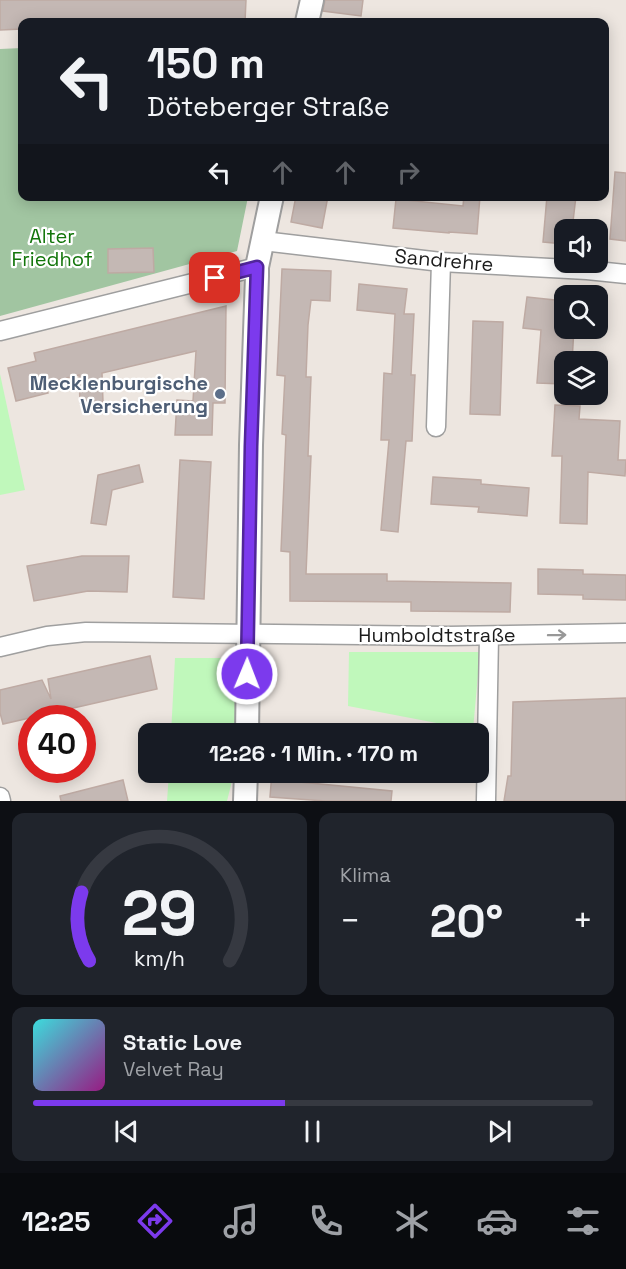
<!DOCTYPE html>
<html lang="de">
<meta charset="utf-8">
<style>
:root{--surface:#171b24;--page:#20242c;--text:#f1f3f6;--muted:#9ea1a6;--line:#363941;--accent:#7c3aed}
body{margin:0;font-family:"Space Grotesk",sans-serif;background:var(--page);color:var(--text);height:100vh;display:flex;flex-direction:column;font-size:22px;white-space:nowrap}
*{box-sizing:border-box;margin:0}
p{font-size:20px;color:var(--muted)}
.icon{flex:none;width:33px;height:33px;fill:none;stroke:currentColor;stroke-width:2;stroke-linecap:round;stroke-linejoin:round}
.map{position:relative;height:801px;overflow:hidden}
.details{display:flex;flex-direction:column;gap:12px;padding:12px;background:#0d0f14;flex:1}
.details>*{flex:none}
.guide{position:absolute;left:18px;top:18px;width:591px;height:183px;border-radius:12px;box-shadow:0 3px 15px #0003;background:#171b24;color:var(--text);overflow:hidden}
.tools{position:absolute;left:554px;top:219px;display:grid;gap:12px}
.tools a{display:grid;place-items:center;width:54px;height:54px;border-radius:12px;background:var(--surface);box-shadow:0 3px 15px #0003;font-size:30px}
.speed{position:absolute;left:18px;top:705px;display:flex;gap:12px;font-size:30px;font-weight:700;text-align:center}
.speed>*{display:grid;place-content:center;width:78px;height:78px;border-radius:50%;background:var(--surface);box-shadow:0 3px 15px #0003;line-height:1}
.speed .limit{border:9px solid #d22;background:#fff;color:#111}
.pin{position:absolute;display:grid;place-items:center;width:51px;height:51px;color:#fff;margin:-26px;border-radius:12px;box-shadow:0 3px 9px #0006}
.me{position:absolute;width:66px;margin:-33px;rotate:1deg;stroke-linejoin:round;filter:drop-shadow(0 0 4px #0008)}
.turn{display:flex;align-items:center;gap:21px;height:126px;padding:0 30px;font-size:27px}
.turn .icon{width:78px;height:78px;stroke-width:2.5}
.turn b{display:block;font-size:42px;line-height:51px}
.lanes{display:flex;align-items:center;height:57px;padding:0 30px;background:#0003;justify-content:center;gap:30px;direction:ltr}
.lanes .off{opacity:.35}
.big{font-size:45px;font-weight:600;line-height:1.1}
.details .widget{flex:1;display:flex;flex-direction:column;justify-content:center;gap:9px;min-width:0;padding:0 21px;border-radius:12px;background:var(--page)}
.details .dial{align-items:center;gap:0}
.dial svg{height:156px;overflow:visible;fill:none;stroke:var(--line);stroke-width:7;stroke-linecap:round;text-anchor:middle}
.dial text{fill:var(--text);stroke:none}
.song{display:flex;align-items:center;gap:18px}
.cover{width:72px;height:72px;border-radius:9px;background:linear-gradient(135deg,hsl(180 70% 55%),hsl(310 70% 35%))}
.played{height:6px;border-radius:3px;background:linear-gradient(90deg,var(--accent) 45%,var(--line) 45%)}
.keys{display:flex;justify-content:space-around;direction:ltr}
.heat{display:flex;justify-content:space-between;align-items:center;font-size:33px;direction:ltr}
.details .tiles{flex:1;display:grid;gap:12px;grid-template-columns:1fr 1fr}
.widget:last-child{grid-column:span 2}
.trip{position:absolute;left:138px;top:723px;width:351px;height:60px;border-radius:12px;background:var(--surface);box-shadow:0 3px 15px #0003;font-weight:600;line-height:60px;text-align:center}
.tab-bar{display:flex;height:96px;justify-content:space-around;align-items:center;background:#090b0e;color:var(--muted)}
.tab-bar .icon{width:42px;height:42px}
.tab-bar .current{color:var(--accent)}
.tab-bar b{font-size:27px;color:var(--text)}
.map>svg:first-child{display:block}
.cemetery{fill:#a1c5a1}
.park{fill:#c0f8bb}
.building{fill:#c4b8b4;stroke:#beaaa3;stroke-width:1.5}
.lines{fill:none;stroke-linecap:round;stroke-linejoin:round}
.minor-casing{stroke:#9f9f9f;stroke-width:21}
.tertiary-casing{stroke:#9f9f9f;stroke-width:26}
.minor{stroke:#fff;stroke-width:18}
.tertiary{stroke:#fff;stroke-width:22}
.oneway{stroke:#989898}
.route-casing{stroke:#51269a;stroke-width:15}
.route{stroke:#7c3aed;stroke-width:10}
.service-dot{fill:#5c6f8a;stroke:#fff;stroke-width:2}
.labels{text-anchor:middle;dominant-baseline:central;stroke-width:4.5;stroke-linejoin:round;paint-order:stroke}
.park-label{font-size:20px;fill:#13760b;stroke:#fff}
.street-label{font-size:20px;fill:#1b1b1b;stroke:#fff}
.service-label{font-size:20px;font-weight:bold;fill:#4e5e75;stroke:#fff;text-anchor:end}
</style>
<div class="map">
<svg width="626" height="801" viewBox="0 0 626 801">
<rect width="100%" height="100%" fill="#ede6e0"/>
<path class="cemetery" d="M22 48V196L248 197 237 251 0 316V49Z"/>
<g class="park">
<path d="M0 374 25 490 0 495Z"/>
<path d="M349 652H480L473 730 348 706Z"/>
<path d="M175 658H235L238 675 236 733 171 734Z"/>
<path d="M169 773V772L234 773 227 801H167Z"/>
</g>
<g class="building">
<path d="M0 0H246L245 22H22V29L0 30Z"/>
<path d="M325 0H363L361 16 323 11Z"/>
<path d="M615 172 626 173V241L610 239Z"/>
<path d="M296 196H328L322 228 291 222Z"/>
<path d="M464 196H480L477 234 449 232V233L393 228 396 199 463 206Z"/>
<path d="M547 196H576L572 230H564V244L543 242Z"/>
<path d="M153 248 154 272 108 273V249Z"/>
<path d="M282 269 331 271 330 301 311 300 308 325 306 377H311L308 456H311L306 574H387V581L511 583 510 612 411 611V602L290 601V552L281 551 286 435 282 434 285 376 277 375Z"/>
<path d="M359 284 407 289 404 314H414L411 375H415L412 441H406L398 532 381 530 389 440H381L384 373 392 374 395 314 357 310Z"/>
<path d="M527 297 564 301V328H574L572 362H564V384L537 383 541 330 523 328Z"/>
<path d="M226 306 225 403H213L212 435H175L177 400 193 401 196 351 102 373 103 402 80 403 79 375 45 383 48 393 16 401 8 368 36 361 34 353Z"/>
<path d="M473 321 503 322 500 415 470 414Z"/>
<path d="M555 405 580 406 579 419 620 421 618 460H626L625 476 588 472 587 524 560 523 562 456H552Z"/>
<path d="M180 460 211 462 204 599 173 597Z"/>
<path d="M139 465 143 482 112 490 106 525 91 523 98 475Z"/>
<path d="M433 477 481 480V484L529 488 527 516 478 512 479 507 431 504Z"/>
<path d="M82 556H129L127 592 88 591 34 601 27 566Z"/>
<path d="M538 569 583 570V574L626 575V600L583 599V595L538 594Z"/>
<path d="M150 656 157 689 3 724 0 713V690L42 680 51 699 48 679Z"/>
<path d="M626 698V801H504L508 776H511L513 702Z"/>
<path d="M272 772 300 774V782L392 791 391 801H325L270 797Z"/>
<path d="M123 780 128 801H61L60 796Z"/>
</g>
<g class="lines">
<g class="minor-casing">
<g id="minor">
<path d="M263 241 441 262 587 270 626 274"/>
<path d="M0 331 257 267"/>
<path d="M436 427 441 262"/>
<path d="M0 647 47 636 86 632 448 636 626 633"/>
<path d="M0 797 1 801"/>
<path d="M486 801 489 636"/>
</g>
</g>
<g class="tertiary-casing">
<g id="tertiary">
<path d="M307 22 312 0"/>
<path d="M247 734 251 445 257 276V267L272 196"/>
<path d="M245 801 246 772"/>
</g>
</g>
<use href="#minor" class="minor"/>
<use href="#tertiary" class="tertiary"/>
</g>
<defs><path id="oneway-shaft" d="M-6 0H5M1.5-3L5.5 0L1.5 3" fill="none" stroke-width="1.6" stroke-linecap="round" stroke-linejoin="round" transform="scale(1.5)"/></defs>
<use class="oneway" href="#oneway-shaft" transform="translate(557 635) rotate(-1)"/>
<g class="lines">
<g class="route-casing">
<path id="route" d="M215 278 257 267 251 446 247 674"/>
</g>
<use href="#route" class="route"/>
</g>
<circle class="service-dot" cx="220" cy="394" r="6"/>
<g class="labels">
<g class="park-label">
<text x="52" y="236">Alter<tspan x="52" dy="23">Friedhof</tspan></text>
</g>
<g class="street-label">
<text transform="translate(444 260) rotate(5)">Sandrehre</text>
<text x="437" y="635">Humboldtstraße</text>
</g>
<g class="service-label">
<text x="208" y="383">Mecklenburgische<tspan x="208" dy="23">Versicherung</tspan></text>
</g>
</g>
</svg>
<div class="tools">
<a><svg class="icon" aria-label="sound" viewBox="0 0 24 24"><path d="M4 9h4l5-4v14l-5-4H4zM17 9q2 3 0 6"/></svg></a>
<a><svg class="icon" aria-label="search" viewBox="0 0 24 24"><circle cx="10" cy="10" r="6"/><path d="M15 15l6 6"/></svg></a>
<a><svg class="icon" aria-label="layers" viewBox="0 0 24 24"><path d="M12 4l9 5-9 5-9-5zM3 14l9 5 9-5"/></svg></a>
</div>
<div class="speed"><div class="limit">40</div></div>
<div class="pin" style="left:215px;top:278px;background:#d93025"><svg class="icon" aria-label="arrive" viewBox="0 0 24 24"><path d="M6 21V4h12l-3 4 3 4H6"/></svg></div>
<svg class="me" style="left:247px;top:674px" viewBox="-20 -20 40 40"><circle r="17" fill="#7c3aed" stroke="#fff" stroke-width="3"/><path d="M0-11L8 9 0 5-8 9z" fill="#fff"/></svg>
<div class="trip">12:26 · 1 Min. · 170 m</div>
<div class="guide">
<div class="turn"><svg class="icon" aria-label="left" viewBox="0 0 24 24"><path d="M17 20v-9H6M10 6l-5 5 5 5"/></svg><div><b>150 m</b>Döteberger Straße</div></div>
<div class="lanes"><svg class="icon" aria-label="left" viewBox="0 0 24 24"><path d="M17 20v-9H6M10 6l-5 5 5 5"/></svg><svg class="icon off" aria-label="ahead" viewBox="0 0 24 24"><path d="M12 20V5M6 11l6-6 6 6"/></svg><svg class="icon off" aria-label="ahead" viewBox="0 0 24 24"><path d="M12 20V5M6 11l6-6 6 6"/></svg><svg class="icon off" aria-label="right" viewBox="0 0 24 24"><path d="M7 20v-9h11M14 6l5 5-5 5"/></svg></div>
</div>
</div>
<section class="details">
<div class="tiles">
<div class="widget dial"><svg viewBox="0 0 100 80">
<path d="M14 69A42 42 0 1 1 86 69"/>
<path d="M14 69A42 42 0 0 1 10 34" stroke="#7c3aed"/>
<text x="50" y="56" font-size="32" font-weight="700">29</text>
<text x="50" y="72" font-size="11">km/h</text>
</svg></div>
<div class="widget"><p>Klima</p>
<div class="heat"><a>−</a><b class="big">20°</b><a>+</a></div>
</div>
<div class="widget">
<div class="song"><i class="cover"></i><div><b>Static Love</b><p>Velvet Ray</p></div></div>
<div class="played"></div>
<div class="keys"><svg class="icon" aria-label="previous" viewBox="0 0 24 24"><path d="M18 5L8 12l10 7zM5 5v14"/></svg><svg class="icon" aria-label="pause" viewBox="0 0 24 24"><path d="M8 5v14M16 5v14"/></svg><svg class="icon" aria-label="next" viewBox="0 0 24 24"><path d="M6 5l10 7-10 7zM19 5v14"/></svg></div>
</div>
</div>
</section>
<nav class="tab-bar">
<b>12:25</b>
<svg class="icon current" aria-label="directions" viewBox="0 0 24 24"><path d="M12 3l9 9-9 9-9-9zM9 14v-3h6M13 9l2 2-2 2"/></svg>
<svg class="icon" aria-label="music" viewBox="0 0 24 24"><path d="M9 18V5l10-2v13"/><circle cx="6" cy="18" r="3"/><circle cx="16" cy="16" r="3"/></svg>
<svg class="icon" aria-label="phone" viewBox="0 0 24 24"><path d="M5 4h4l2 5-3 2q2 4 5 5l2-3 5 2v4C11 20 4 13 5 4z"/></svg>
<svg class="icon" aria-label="climate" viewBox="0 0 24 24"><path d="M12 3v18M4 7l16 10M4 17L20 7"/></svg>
<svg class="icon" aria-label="car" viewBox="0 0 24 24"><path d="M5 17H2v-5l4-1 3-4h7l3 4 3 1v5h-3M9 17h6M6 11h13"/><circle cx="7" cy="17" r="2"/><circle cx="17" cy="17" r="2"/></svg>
<svg class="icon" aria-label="filters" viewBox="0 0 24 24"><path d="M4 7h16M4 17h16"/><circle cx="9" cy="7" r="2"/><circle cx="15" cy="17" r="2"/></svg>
</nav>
